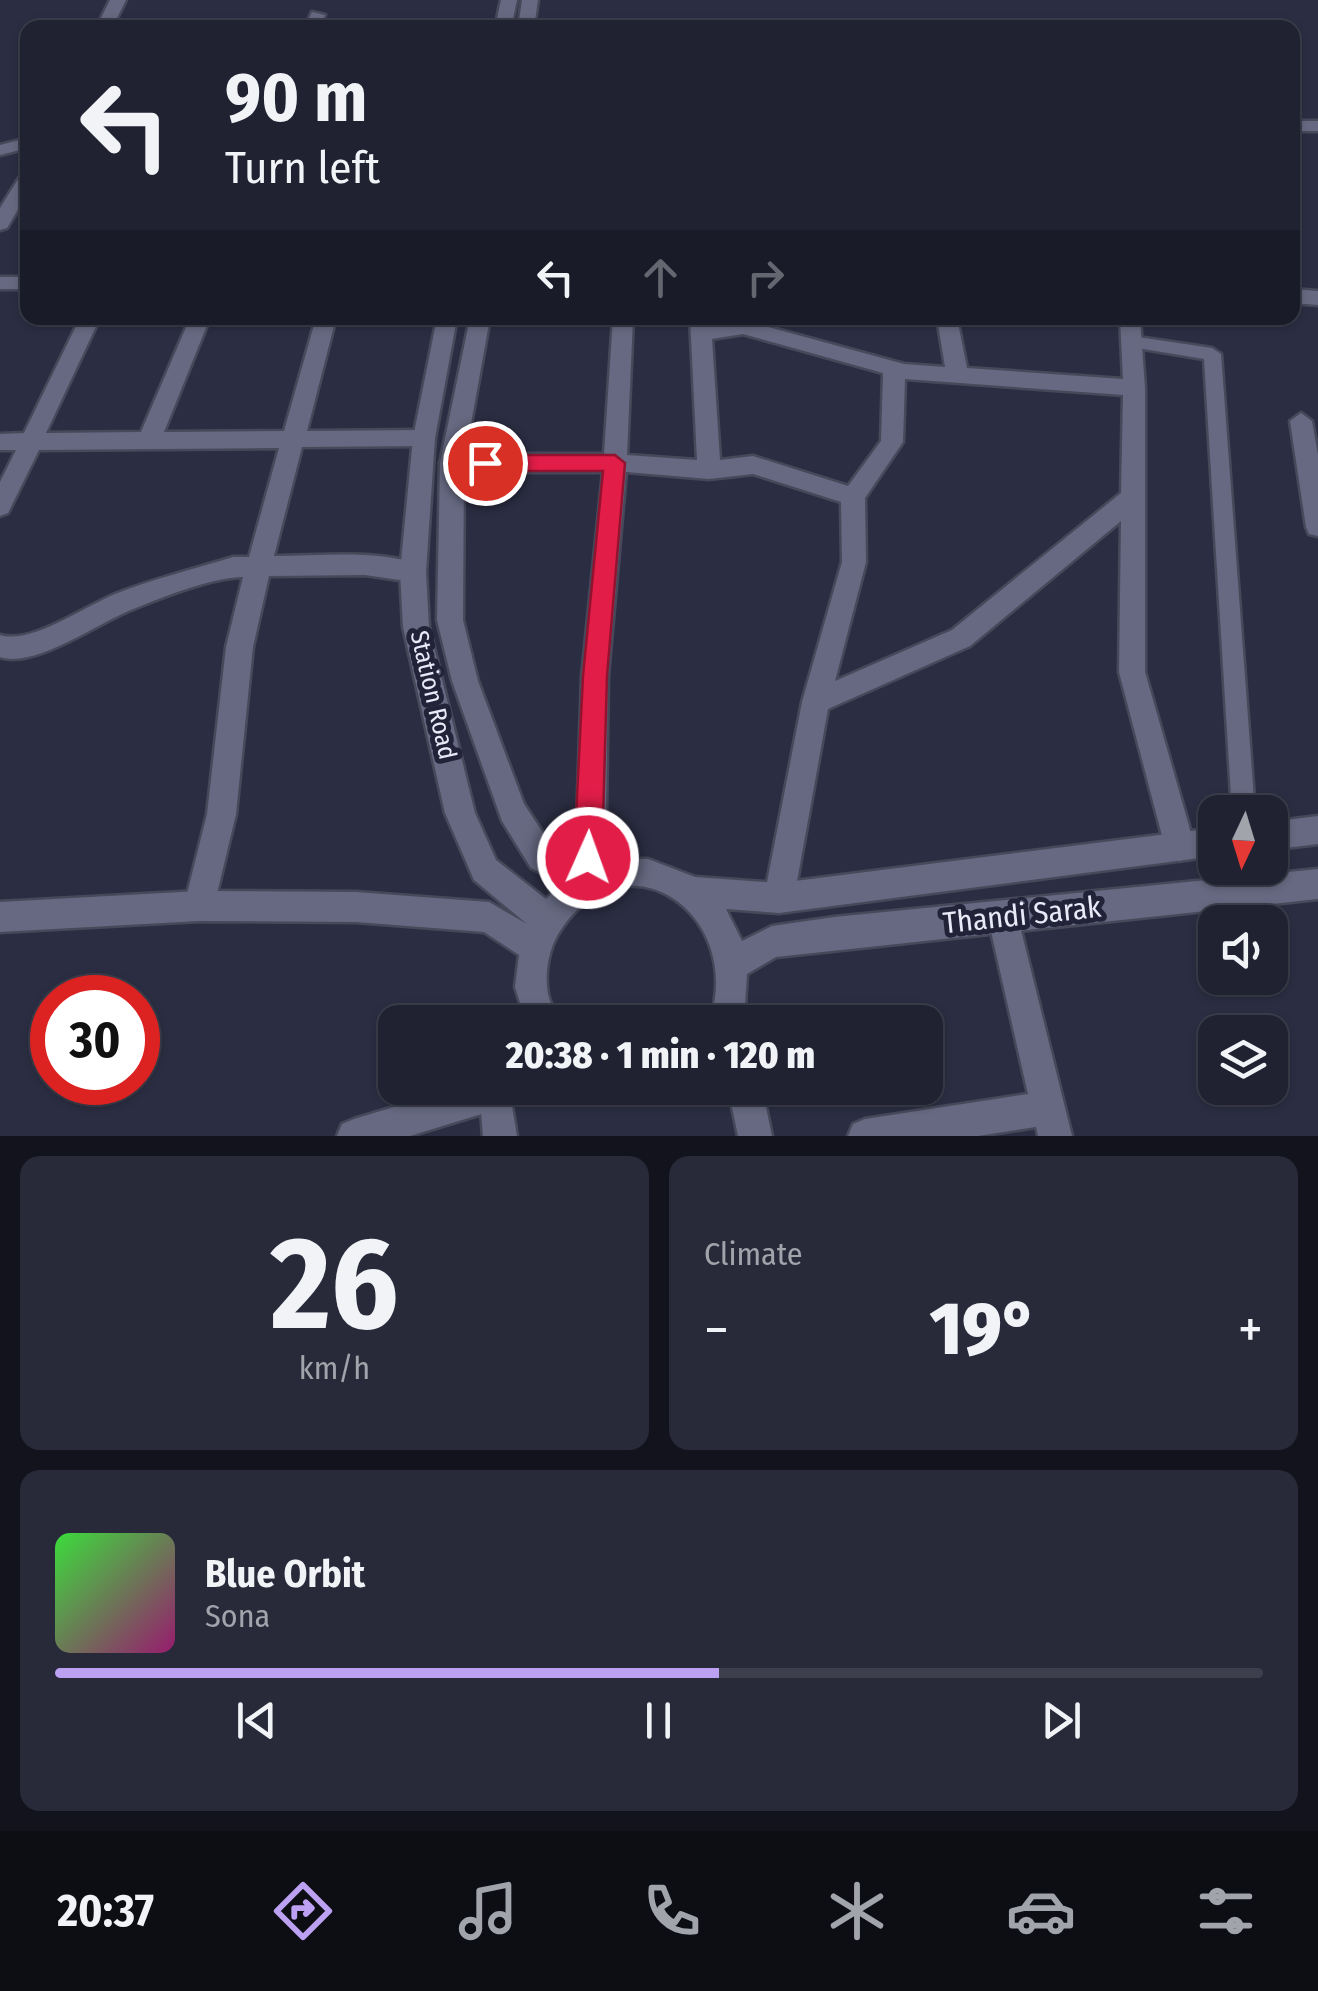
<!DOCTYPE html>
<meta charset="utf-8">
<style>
:root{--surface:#202232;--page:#282a3a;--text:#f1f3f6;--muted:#a2a4ac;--line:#3d3f4d;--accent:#bca0f2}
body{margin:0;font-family:"Fira Sans Condensed",sans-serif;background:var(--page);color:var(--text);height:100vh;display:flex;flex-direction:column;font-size:38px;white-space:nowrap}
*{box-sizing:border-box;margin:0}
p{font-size:32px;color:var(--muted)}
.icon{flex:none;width:55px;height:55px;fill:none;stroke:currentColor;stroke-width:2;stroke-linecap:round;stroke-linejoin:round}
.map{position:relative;height:1136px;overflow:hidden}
.panel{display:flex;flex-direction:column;gap:20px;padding:20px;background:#12131c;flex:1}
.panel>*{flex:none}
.top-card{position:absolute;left:20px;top:20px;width:1280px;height:305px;border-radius:20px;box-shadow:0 2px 8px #0004,0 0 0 2px var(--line);background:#202232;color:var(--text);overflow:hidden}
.needle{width:65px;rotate:184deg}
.fabs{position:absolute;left:1198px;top:795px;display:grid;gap:20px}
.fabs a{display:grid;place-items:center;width:90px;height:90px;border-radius:20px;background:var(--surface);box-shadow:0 2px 8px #0004,0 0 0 2px var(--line);font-size:50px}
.speed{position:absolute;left:30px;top:975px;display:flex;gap:20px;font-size:50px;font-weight:700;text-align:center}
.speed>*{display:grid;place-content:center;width:130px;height:130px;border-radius:50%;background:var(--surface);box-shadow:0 2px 8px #0004,0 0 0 2px var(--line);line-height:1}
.speed .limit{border:15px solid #d22;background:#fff;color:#111}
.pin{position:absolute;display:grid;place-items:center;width:85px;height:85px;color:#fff;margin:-42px;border:5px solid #fff;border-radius:50%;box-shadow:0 2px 10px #0007}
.me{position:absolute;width:110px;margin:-55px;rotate:2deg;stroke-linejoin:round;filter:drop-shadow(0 0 8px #0008)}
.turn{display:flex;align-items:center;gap:35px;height:210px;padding:0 40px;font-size:45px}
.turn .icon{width:130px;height:130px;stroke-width:2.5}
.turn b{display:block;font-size:70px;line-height:85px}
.lanes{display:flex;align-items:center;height:95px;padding:0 40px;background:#0003;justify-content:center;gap:50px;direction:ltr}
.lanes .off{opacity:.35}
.big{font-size:75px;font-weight:800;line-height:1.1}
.panel .card{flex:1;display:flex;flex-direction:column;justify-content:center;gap:15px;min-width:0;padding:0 35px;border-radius:20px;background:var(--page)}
.panel .dial{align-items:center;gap:0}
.dial b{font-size:130px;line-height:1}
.song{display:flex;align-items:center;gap:30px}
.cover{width:120px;height:120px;border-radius:15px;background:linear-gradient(135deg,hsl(120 70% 55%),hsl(320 70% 35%))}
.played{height:10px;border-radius:5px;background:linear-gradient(90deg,var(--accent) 55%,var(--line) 55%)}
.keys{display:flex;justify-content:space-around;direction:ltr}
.heat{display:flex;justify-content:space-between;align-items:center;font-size:55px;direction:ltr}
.panel .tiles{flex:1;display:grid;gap:20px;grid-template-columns:1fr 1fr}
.card:last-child{grid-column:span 2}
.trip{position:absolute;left:378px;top:1005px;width:565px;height:100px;border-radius:20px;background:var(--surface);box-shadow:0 2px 8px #0004,0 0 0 2px var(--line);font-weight:800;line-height:100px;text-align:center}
.dock{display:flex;height:160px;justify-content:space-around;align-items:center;background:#0d0e14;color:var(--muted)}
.dock .icon{width:70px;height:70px}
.dock .current{color:var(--accent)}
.dock b{font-size:45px;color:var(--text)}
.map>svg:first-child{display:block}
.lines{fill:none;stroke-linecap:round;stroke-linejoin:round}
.lane-casing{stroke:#47485a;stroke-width:5}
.street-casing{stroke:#47485a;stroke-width:5}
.secondary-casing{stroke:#47485a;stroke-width:5}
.lane{fill:#666981;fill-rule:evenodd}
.street{fill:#666981;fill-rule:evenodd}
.secondary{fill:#666981;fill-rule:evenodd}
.route{fill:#e11d48;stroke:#92132f;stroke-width:2.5}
.labels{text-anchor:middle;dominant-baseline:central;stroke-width:10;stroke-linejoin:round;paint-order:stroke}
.street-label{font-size:25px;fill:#e8eaf8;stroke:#222338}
.near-street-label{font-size:30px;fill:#e8eaf8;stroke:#222338}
</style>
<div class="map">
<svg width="1318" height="1136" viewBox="0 0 1318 1136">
<rect width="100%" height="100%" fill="#2b2d42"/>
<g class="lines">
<g class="lane-casing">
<path id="lane" d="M1131 336 1212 348 1221 354 1255 812H1232L1204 359 1125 346 1123 342Z"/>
</g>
<g class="street-casing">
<g id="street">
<path d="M312 12 325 15 320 28H304Z"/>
<rect x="1292" y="121" width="26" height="10"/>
<path d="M28 138V148L0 155V145Z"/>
<rect x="0" y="277" width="28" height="12"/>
<path d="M1292 289 1318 291V305L1292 303Z"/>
<path d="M80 318H100L46 433 141 432 190 318H210L164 432 284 431 316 318H336L307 431 424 430 435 438 424 446 302 447 274 556C322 556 375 549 422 565L426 572 422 579 413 582 365 575 269 576 253 647 236 814 214 906 210 917 199 921 188 917 184 906 207 814 226 647 243 577C213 577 160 598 131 610 98 623 34 669 0 657V635C31 645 85 606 115 594 153 579 194 569 233 557H249L279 448 39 450 8 513 0 516V482L16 450H0V434L24 433Z"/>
<path d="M613 318H633L627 455 697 460 690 318H710L711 325 743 320 904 364 945 367 937 318H957L967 368 1123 379 1120 318H1140L1145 388V672L1195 847 1191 857 1180 861 1169 857 1165 847 1119 672 1121 521 970 646 828 709 794 898 790 909 779 913 768 909 764 898 802 702 842 562 841 502 753 474 709 479 626 472 608 676 605 881 601 891 590 896 579 891 575 881 582 676 603 472H452L440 463 452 454H604ZM743 334 883 373 881 441 848 486 753 456 720 460 712 339ZM905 379 1123 395 1121 493 952 630 835 681 866 562 865 498 903 442Z"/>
<path d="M1301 413 1312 421 1318 455V536L1309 534 1306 527 1290 421Z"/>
<path d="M1003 903 1014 907 1018 918 1072 1136H1038L1036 1127 978 1136H848L853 1124 865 1119 1028 1094 988 918 992 907Z"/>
<path d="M479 1088H509L517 1136H483Z"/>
</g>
</g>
<g class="secondary-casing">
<g id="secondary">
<path d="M110 0H126L112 28H96Z"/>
<path d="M501 0H517L511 28H495Z"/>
<path d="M522 0H538L534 28H518Z"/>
<path d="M28 172V193L7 228 0 230V208L22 173Z"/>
<path d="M437 318H457L435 438 426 572 429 627 475 813 496 860 546 899 563 883 531 868 502 821 452 681 437 620 440 463 470 318H490L464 463 463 620 478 681 524 804 553 848 593 867 618 859H648L695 877 779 883 1215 828V856L779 913 726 909 742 941 772 926 834 917 1318 869V899L776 957 747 974 744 1022H709C746 918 630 831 562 928 549 946 544 972 548 994 550 1004 556 1013 559 1022H526L515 987 519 955 484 932 356 922 199 921 0 932V902L199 891 356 892 489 902 527 924 474 880 445 813 403 627 400 572 413 438Z"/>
<path d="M1318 816V844L1270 850V822Z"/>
<path d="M457 1088H528L523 1100 511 1105 410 1136H337L342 1124 354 1119Z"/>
<path d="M728 1088H762L772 1136H738Z"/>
</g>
</g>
<use href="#lane" class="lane"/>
<use href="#street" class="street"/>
<use href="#secondary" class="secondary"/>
</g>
<path class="route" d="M485 455H615L625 463 607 676 602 858 598 867 588 871 578 867 574 858 583 676 603 471H485L474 463Z"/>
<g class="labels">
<g class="street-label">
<text transform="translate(433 695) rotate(77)">Station Road</text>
</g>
<g class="near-street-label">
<text transform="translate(1022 915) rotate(-6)">Thandi Sarak</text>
</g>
</g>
</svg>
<div class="fabs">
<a><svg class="needle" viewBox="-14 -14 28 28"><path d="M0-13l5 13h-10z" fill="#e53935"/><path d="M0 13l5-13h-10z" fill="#a2a4ac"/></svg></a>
<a><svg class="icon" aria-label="sound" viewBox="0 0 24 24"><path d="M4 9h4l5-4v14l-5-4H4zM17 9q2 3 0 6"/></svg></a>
<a><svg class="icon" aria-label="layers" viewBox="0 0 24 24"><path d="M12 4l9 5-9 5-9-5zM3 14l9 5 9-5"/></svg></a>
</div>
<div class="speed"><div class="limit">30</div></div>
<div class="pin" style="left:485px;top:463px;background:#d93025"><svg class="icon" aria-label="arrive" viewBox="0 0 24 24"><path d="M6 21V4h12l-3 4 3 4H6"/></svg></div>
<svg class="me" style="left:588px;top:858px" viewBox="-20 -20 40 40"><circle r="17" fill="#e11d48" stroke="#fff" stroke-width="3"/><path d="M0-11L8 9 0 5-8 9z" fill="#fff"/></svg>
<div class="trip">20:38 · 1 min · 120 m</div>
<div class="top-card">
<div class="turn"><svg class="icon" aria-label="left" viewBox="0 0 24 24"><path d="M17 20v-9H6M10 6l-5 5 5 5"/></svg><div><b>90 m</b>Turn left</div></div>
<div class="lanes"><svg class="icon" aria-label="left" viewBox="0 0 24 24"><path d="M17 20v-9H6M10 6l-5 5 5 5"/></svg><svg class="icon off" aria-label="ahead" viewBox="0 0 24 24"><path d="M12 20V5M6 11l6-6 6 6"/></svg><svg class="icon off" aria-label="right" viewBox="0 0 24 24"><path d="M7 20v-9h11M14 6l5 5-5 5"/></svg></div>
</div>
</div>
<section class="panel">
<div class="tiles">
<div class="card dial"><b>26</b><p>km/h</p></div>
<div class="card"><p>Climate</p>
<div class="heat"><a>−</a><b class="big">19°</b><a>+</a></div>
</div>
<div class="card">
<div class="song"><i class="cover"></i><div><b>Blue Orbit</b><p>Sona</p></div></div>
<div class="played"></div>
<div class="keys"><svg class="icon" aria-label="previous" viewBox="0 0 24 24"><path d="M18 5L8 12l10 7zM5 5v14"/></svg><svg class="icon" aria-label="pause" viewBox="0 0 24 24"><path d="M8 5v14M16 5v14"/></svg><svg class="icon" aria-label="next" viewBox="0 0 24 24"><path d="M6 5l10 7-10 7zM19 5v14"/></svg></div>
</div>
</div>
</section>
<nav class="dock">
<b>20:37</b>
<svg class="icon current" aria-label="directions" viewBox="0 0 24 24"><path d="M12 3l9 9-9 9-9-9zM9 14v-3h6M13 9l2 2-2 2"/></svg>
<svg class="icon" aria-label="music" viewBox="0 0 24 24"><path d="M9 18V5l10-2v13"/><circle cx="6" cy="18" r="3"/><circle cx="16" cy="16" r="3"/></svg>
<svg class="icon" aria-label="phone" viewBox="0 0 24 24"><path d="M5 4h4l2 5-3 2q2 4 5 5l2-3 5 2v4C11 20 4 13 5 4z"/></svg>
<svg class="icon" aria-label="climate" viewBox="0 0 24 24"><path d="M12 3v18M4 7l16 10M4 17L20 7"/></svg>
<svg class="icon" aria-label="car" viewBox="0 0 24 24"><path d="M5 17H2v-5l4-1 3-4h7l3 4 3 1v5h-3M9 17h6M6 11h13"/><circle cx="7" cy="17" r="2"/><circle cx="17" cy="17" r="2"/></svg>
<svg class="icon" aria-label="filters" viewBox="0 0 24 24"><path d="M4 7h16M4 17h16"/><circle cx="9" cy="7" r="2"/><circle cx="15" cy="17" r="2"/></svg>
</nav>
